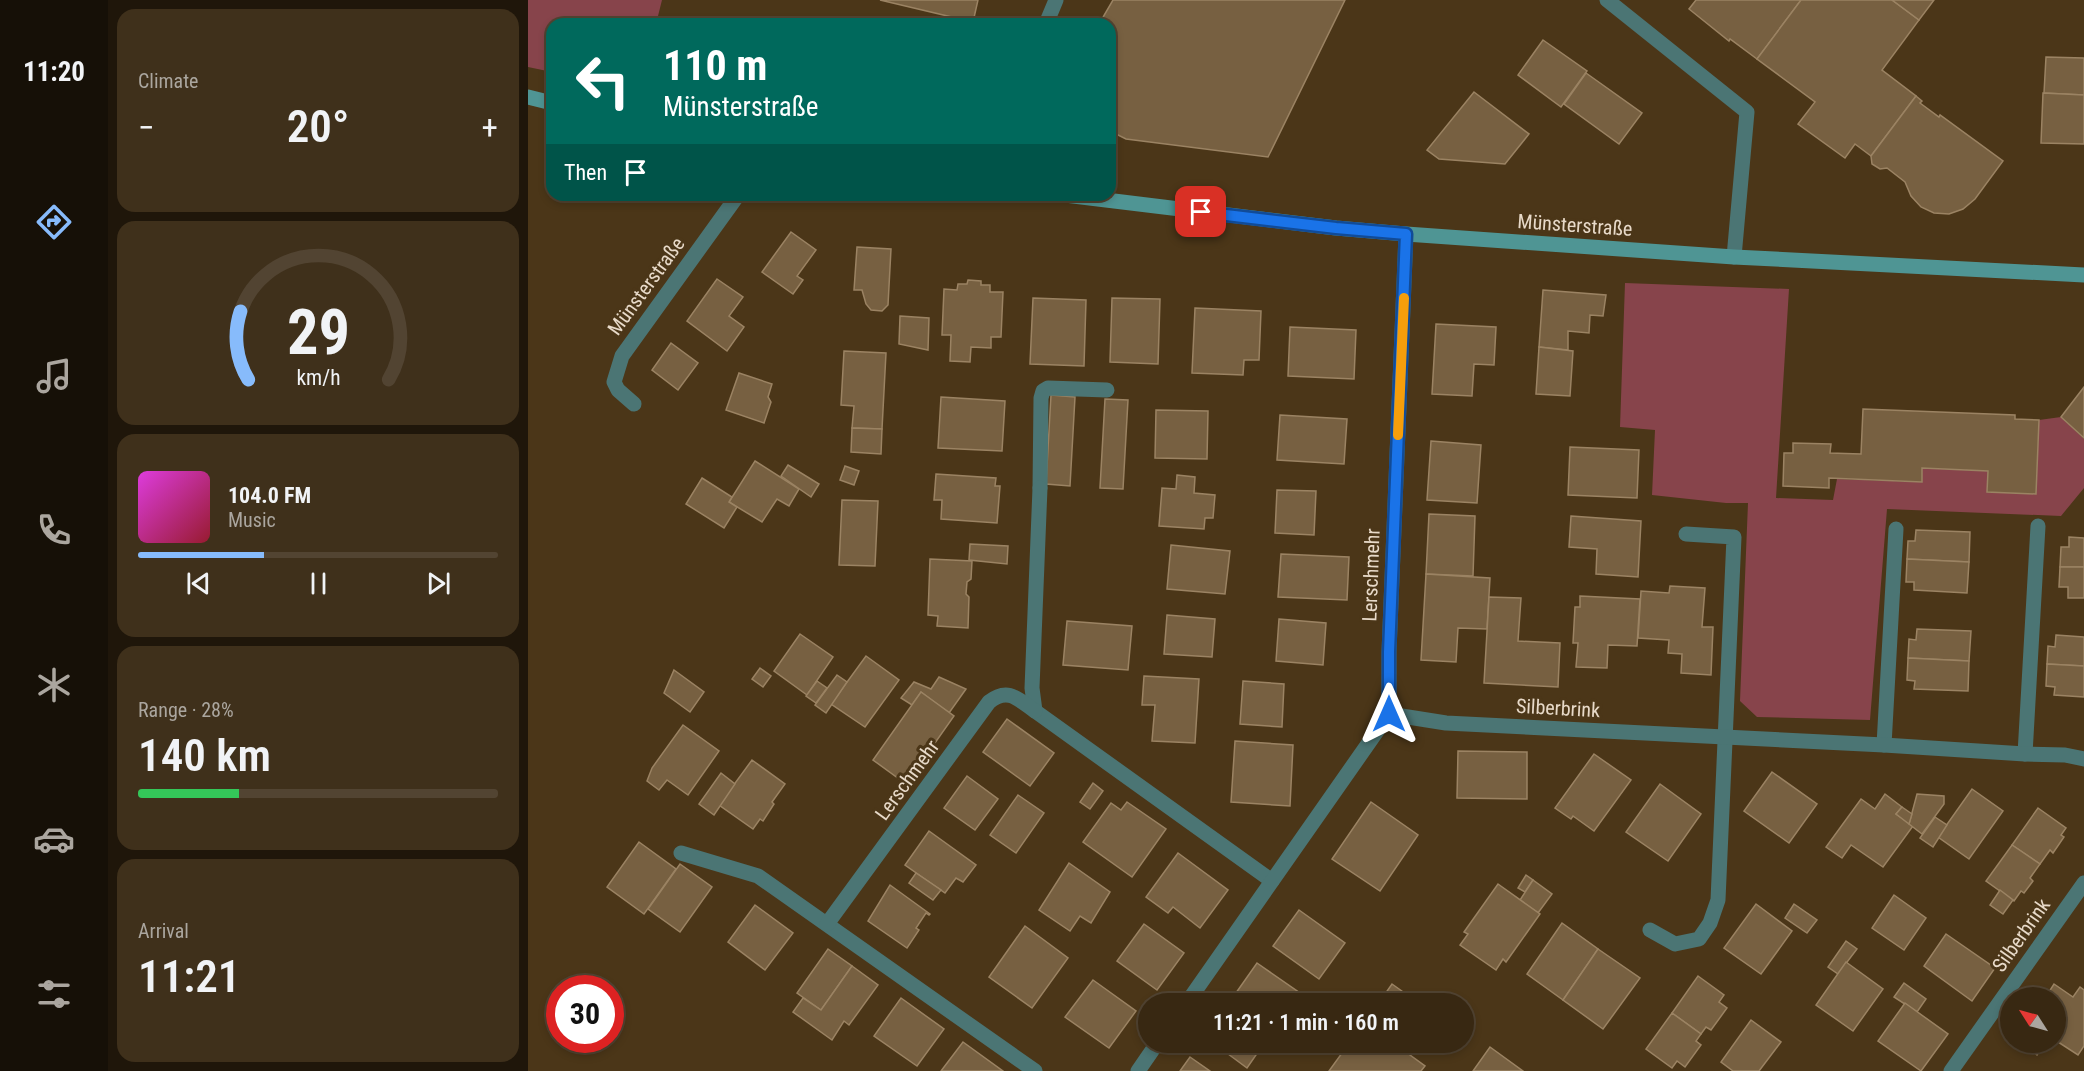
<!DOCTYPE html>
<meta charset="utf-8">
<style>
:root{--surface:#382812;--page:#3f301b;--text:#f1f3f6;--muted:#aba69f;--line:#524432;--accent:#87bbfb}
body{margin:0;font-family:"Roboto Condensed",sans-serif;background:var(--page);color:var(--text);height:100vh;display:flex;flex-direction:column;font-size:22px;white-space:nowrap}
*{box-sizing:border-box;margin:0}
p{font-size:20px;color:var(--muted)}
.icon{flex:none;width:33px;height:33px;fill:none;stroke:currentColor;stroke-width:2;stroke-linecap:round;stroke-linejoin:round}
.map{position:relative;flex:1;overflow:hidden}
.details{display:flex;flex-direction:column;gap:9px;padding:9px;background:#1f160a;width:420px}
.details>*{flex:none}
.top-card{position:absolute;left:18px;top:18px;width:570px;height:183px;border-radius:18px;box-shadow:0 3px 9px #0003,0 0 0 2px var(--line);background:#00695c;color:#fff;overflow:hidden}
.needle{width:39px;rotate:306deg}
.controls{position:absolute;left:1472px;top:987px;display:grid;gap:12px}
.controls a{display:grid;place-items:center;width:66px;height:66px;border-radius:50%;background:var(--surface);box-shadow:0 3px 9px #0003,0 0 0 2px var(--line);font-size:30px}
.speed{position:absolute;left:18px;top:975px;display:flex;gap:12px;font-size:30px;font-weight:700;text-align:center}
.speed>*{display:grid;place-content:center;width:78px;height:78px;border-radius:50%;background:var(--surface);box-shadow:0 3px 9px #0003,0 0 0 2px var(--line);line-height:1}
.speed .limit{border:9px solid #d22;background:#fff;color:#111}
.pin{position:absolute;display:grid;place-items:center;width:51px;height:51px;color:#fff;margin:-26px;border-radius:12px;box-shadow:0 3px 9px #0006}
.me{position:absolute;width:66px;margin:-33px;rotate:0deg;stroke-linejoin:round;filter:drop-shadow(0 0 4px #0008)}
.turn{display:flex;align-items:center;gap:21px;height:126px;padding:0 18px;font-size:27px}
.turn .icon{width:78px;height:78px;stroke-width:2.5}
.turn b{display:block;font-size:42px;line-height:51px}
.then{display:flex;align-items:center;height:57px;padding:0 18px;background:#0003;gap:12px;font-size:22px}
.big{font-size:45px;font-weight:600;line-height:1.1}
.details .tile{flex:1;display:flex;flex-direction:column;justify-content:center;gap:9px;min-width:0;padding:0 21px;border-radius:18px;background:var(--page)}
.details .dial{align-items:center;gap:0}
.dial svg{height:156px;overflow:visible;fill:none;stroke:var(--line);stroke-width:7;stroke-linecap:round;text-anchor:middle}
.dial text{fill:var(--text);stroke:none}
.song{display:flex;align-items:center;gap:18px}
.cover{width:72px;height:72px;border-radius:9px;background:linear-gradient(135deg,hsl(300 70% 55%),hsl(350 70% 35%))}
.played{height:6px;border-radius:3px;background:linear-gradient(90deg,var(--accent) 35%,var(--line) 35%)}
.keys{display:flex;justify-content:space-around;direction:ltr}
.heat{display:flex;justify-content:space-between;align-items:center;font-size:33px;direction:ltr}
.charge{height:9px;border-radius:4px;background:linear-gradient(90deg,#34c759 28%,var(--line) 0)}
.trip{position:absolute;left:610px;top:993px;width:336px;height:60px;border-radius:30px;background:var(--surface);box-shadow:0 3px 9px #0003,0 0 0 2px var(--line);font-weight:600;line-height:60px;text-align:center}
main{display:flex;flex:1;min-height:0}
.tabs{display:flex;flex-direction:column;width:108px;justify-content:space-around;align-items:center;background:#161007;color:var(--muted)}
.tabs .icon{width:42px;height:42px}
.tabs .selected{color:var(--accent)}
.tabs b{font-size:27px;color:var(--text)}
.map>svg:first-child{display:block}
.green{fill:#87444b}
.building{fill:#776041;stroke:#9b8363;stroke-width:1.5}
.lines{fill:none;stroke-linecap:round;stroke-linejoin:round}
.lane{stroke:#4b7574;stroke-width:15}
.street{stroke:#4b7574;stroke-width:15}
.secondary{stroke:#4f9594;stroke-width:15}
.route-casing{stroke:#114b97;stroke-width:15}
.route{stroke:#1a73e8;stroke-width:10}
.slow{stroke:#f59e0b;stroke-width:10}
.labels{text-anchor:middle;dominant-baseline:central;stroke-width:6;stroke-linejoin:round;paint-order:stroke}
.street-label{font-size:20px;fill:#e8dac9;stroke:#4b3618}
</style>
<main>
<nav class="tabs">
<b>11:20</b>
<svg class="icon selected" aria-label="directions" viewBox="0 0 24 24"><path d="M12 3l9 9-9 9-9-9zM9 14v-3h6M13 9l2 2-2 2"/></svg>
<svg class="icon" aria-label="music" viewBox="0 0 24 24"><path d="M9 18V5l10-2v13"/><circle cx="6" cy="18" r="3"/><circle cx="16" cy="16" r="3"/></svg>
<svg class="icon" aria-label="phone" viewBox="0 0 24 24"><path d="M5 4h4l2 5-3 2q2 4 5 5l2-3 5 2v4C11 20 4 13 5 4z"/></svg>
<svg class="icon" aria-label="climate" viewBox="0 0 24 24"><path d="M12 3v18M4 7l16 10M4 17L20 7"/></svg>
<svg class="icon" aria-label="car" viewBox="0 0 24 24"><path d="M5 17H2v-5l4-1 3-4h7l3 4 3 1v5h-3M9 17h6M6 11h13"/><circle cx="7" cy="17" r="2"/><circle cx="17" cy="17" r="2"/></svg>
<svg class="icon" aria-label="filters" viewBox="0 0 24 24"><path d="M4 7h16M4 17h16"/><circle cx="9" cy="7" r="2"/><circle cx="15" cy="17" r="2"/></svg>
</nav>
<section class="details">
<div class="tile"><p>Climate</p>
<div class="heat"><a>−</a><b class="big">20°</b><a>+</a></div>
</div>
<div class="tile dial"><svg viewBox="0 0 100 80">
<path d="M14 69A42 42 0 1 1 86 69"/>
<path d="M14 69A42 42 0 0 1 10 34" stroke="#87bbfb"/>
<text x="50" y="56" font-size="32" font-weight="700">29</text>
<text x="50" y="72" font-size="11">km/h</text>
</svg></div>
<div class="tile">
<div class="song"><i class="cover"></i><div><b>104.0 FM</b><p>Music</p></div></div>
<div class="played"></div>
<div class="keys"><svg class="icon" aria-label="previous" viewBox="0 0 24 24"><path d="M18 5L8 12l10 7zM5 5v14"/></svg><svg class="icon" aria-label="pause" viewBox="0 0 24 24"><path d="M8 5v14M16 5v14"/></svg><svg class="icon" aria-label="next" viewBox="0 0 24 24"><path d="M6 5l10 7-10 7zM19 5v14"/></svg></div>
</div>
<div class="tile"><p>Range · 28%</p><b class="big">140 km</b><div class="charge"></div></div>
<div class="tile"><p>Arrival</p><b class="big">11:21</b></div>
</section>
<div class="map">
<svg width="1556" height="1071" viewBox="0 0 1556 1071">
<rect width="100%" height="100%" fill="#4b3618"/>
<g class="green">
<path d="M0 0H134L128 24H24V72L0 67Z"/>
<path d="M1097 283 1261 289 1248 498 1305 500 1309 479 1393 482 1394 468 1460 471 1459 492 1508 494 1511 420 1533 417 1556 439V488L1533 516 1359 509 1342 720 1229 717 1212 701 1220 503H1198L1124 495 1127 430 1092 427Z"/>
</g>
<g class="building">
<path d="M352 0H450L445 22Z"/>
<path d="M585 0H817L740 157 598 139 582 131V24H571Z"/>
<path d="M1168 0H1273L1229 59 1202 39 1201 41 1161 9Z"/>
<path d="M1273 0H1364L1391 20 1354 70 1388 96 1343 156 1327 144 1317 158 1270 124 1287 102 1229 59Z"/>
<path d="M1364 0H1406L1391 20Z"/>
<path d="M1015 40 1059 71 1033 107 990 75Z"/>
<path d="M1518 57 1556 58V95L1516 93Z"/>
<path d="M1058 73 1114 113 1091 144 1036 104Z"/>
<path d="M946 92 1001 134 977 164 911 159 899 150Z"/>
<path d="M1515 93 1556 95V144L1513 143Z"/>
<path d="M1388 96 1394 101 1392 103 1411 117 1412 115 1475 161 1447 199 1435 209 1421 214 1406 213 1393 207 1383 196 1377 182 1359 168 1352 169 1344 164 1343 156Z"/>
<path d="M263 232 288 250 269 276 275 280 265 294 234 272Z"/>
<path d="M329 247 363 249 360 305 354 311 343 310 338 304 334 290H326Z"/>
<path d="M189 279 215 297 201 316 216 327 199 351 159 321Z"/>
<path d="M440 280 453 281V285H462V292H475L473 337H463V348L443 347 442 362 422 361 423 335H414L416 289 429 290 430 284H439Z"/>
<path d="M1015 290 1078 295 1075 316 1062 315 1061 333 1040 331V350L1011 347Z"/>
<path d="M505 298 558 300 556 366 502 364Z"/>
<path d="M584 298 632 299 630 364 582 362Z"/>
<path d="M667 308 733 311 731 360H716L715 375 664 373Z"/>
<path d="M372 316 401 318 400 350 371 344Z"/>
<path d="M908 324 968 327 966 365 946 364 944 396 904 394Z"/>
<path d="M762 327 828 330 826 379 760 376Z"/>
<path d="M143 343 170 363 150 390 124 370Z"/>
<path d="M1011 347 1045 351 1042 396 1008 394Z"/>
<path d="M316 351 358 353 354 429 324 428 326 406 313 405Z"/>
<path d="M211 373 244 384 240 397 243 402 236 423 198 410Z"/>
<path d="M1556 387V438L1533 417Z"/>
<path d="M523 395 547 397 542 486 518 484Z"/>
<path d="M413 397 477 401 474 451 410 448Z"/>
<path d="M577 399 600 400 595 489 572 488Z"/>
<path d="M1335 409 1487 415V419L1511 420 1508 494 1459 492 1460 471 1394 468V482L1301 478V488L1255 486 1256 453H1265V443L1303 444 1302 453 1333 454Z"/>
<path d="M628 410 680 411 679 459 627 458Z"/>
<path d="M752 415 819 419 816 464 749 460Z"/>
<path d="M324 428 354 429 353 454 323 452Z"/>
<path d="M903 441 953 445 949 503 899 500Z"/>
<path d="M1042 447 1111 450 1109 498 1040 495Z"/>
<path d="M227 461 271 489 261 506 249 499 234 522 201 502Z"/>
<path d="M260 465 291 484 283 497 253 476Z"/>
<path d="M317 466 331 471 326 485 312 480Z"/>
<path d="M408 474 468 478 467 486H472L469 523 413 519 414 500H406Z"/>
<path d="M649 475 667 477 666 493 687 495 685 518H677L676 529 631 526 634 488 648 489Z"/>
<path d="M174 478 204 497 201 502 209 507 196 528 158 504Z"/>
<path d="M749 490 788 491 786 535 747 533Z"/>
<path d="M314 500 350 501 347 566 311 565Z"/>
<path d="M901 514 947 516 945 576 898 574Z"/>
<path d="M1043 516 1113 521 1110 577 1068 574 1069 549 1041 547Z"/>
<path d="M1388 530 1442 532 1441 562 1379 559 1380 541H1387Z"/>
<path d="M1541 537 1556 538V567H1532L1533 547H1541Z"/>
<path d="M442 544 480 546 479 564 441 560Z"/>
<path d="M643 545 702 551 697 594 639 589Z"/>
<path d="M753 554 821 557 819 600 750 597Z"/>
<path d="M402 559 444 561 443 579 439 582 438 594 441 597 440 628 409 626 410 616 400 615Z"/>
<path d="M1379 559 1441 562 1439 593 1386 590V582H1378Z"/>
<path d="M1532 567H1556V598H1540V587H1531Z"/>
<path d="M898 574 962 578 959 629 930 628 928 662 893 660Z"/>
<path d="M1142 586 1177 588 1174 627H1185L1183 675 1153 673 1154 654 1140 653 1141 640 1110 638 1113 591 1141 593Z"/>
<path d="M1052 596 1112 599 1109 646 1080 645 1079 668 1048 667 1050 643H1045L1047 607H1052Z"/>
<path d="M961 597 993 598 990 641 1032 643 1030 687 956 683Z"/>
<path d="M639 615 687 619 684 657 636 654Z"/>
<path d="M751 619 798 623 795 665 748 661Z"/>
<path d="M539 621 604 626 600 670 535 665Z"/>
<path d="M1389 629 1443 631 1441 661 1380 658 1381 639 1388 640Z"/>
<path d="M272 634 305 657 279 695 246 671Z"/>
<path d="M1528 635 1556 637V666L1519 664 1520 646 1527 647Z"/>
<path d="M338 656 371 680 337 727 303 704Z"/>
<path d="M1380 658 1441 661 1440 691 1386 689 1387 681 1379 680Z"/>
<path d="M1519 664 1556 666V697L1526 695 1527 687 1518 686Z"/>
<path d="M232 668 243 676 235 687 224 679Z"/>
<path d="M146 670 176 692 162 712 136 693Z"/>
<path d="M309 675 319 682 298 713 287 705Z"/>
<path d="M616 676 671 679 667 743 624 741 627 705H614Z"/>
<path d="M411 677 438 689 421 713 393 692 384 705 373 698 386 682 403 689Z"/>
<path d="M289 681 299 688 288 703 278 696Z"/>
<path d="M715 681 756 684 754 727 712 724Z"/>
<path d="M393 692 426 716 378 784 345 760Z"/>
<path d="M479 719 526 753 502 786 455 752Z"/>
<path d="M155 725 191 751 160 795 139 780 131 790 119 781 124 768Z"/>
<path d="M707 741 765 745 762 806 703 802Z"/>
<path d="M930 751 999 752V799L929 798Z"/>
<path d="M1066 754 1103 780 1066 831 1045 816 1043 819 1027 808Z"/>
<path d="M224 760 257 784 244 802 246 804 235 821 232 819 225 829 191 805Z"/>
<path d="M1244 772 1289 804 1261 843 1216 811Z"/>
<path d="M193 773 207 784 186 815 171 804Z"/>
<path d="M439 776 470 799 447 830 416 808Z"/>
<path d="M565 783 575 791 562 809 552 802Z"/>
<path d="M1132 784 1173 814 1140 861 1098 832Z"/>
<path d="M1444 789 1475 811 1441 859 1410 837Z"/>
<path d="M1357 794 1374 807 1368 814 1385 826 1355 867 1323 845 1314 858 1298 847 1333 799 1347 809Z"/>
<path d="M1389 794 1416 796V804L1394 834 1381 824Z"/>
<path d="M490 795 516 813 488 853 462 835Z"/>
<path d="M599 802 638 829 604 877 555 842 583 803 593 810Z"/>
<path d="M843 802 890 835 852 891 804 859Z"/>
<path d="M1374 807 1384 814 1381 824 1368 814Z"/>
<path d="M1510 808 1538 828 1533 835 1536 837 1525 853 1522 850 1512 864 1484 845Z"/>
<path d="M1407 817 1419 825 1405 847 1392 838Z"/>
<path d="M401 831 448 865 435 882 428 878 417 893 377 865Z"/>
<path d="M111 842 148 869 116 914 79 887Z"/>
<path d="M1484 845 1512 864 1502 878 1505 881 1496 893 1493 891 1486 901 1458 881Z"/>
<path d="M650 853 700 890 672 928 645 907 640 913 618 897Z"/>
<path d="M541 863 582 892 563 923 552 916 542 931 511 910Z"/>
<path d="M152 864 184 887 152 932 120 909Z"/>
<path d="M388 873 413 890 405 900 381 883Z"/>
<path d="M998 875 1005 880 997 892 990 888Z"/>
<path d="M1005 880 1024 894 1010 913 992 900Z"/>
<path d="M970 884 1012 914 978 962 975 959 968 970 932 945 940 934 936 932Z"/>
<path d="M362 885 402 914 401 915 398 913 388 928 391 930 379 948 340 921Z"/>
<path d="M1472 890 1485 900 1475 914 1462 905Z"/>
<path d="M1366 895 1398 918 1376 950 1344 928Z"/>
<path d="M1228 904 1264 931 1233 974 1196 948Z"/>
<path d="M1266 904 1289 920 1279 933 1257 918Z"/>
<path d="M227 905 265 933 237 970 200 942Z"/>
<path d="M771 910 817 943 791 979 745 946Z"/>
<path d="M1034 923 1070 949 1035 1000 999 974Z"/>
<path d="M616 924 656 953 629 990 589 961Z"/>
<path d="M497 926 540 958 504 1008 461 977Z"/>
<path d="M1418 934 1467 968 1444 1001 1396 966Z"/>
<path d="M1318 941 1329 949 1310 974 1300 967Z"/>
<path d="M300 949 324 966 293 1010 269 993Z"/>
<path d="M1070 949 1112 978 1075 1029 1035 1000Z"/>
<path d="M1318 962 1355 989 1325 1031 1288 1005Z"/>
<path d="M729 963 772 993 764 1004H707L703 1000Z"/>
<path d="M324 966 350 985 321 1025 316 1021 304 1040 265 1012 275 998 293 1010Z"/>
<path d="M1170 976 1196 995 1191 1002 1199 1008 1183 1030 1178 1027 1173 1034 1144 1013Z"/>
<path d="M565 980 608 1011 581 1048 537 1017Z"/>
<path d="M1376 983 1398 999 1389 1012 1366 997Z"/>
<path d="M864 984 892 1004H850Z"/>
<path d="M1526 984 1545 997 1552 987 1556 990V1046L1550 1055 1527 1040V998H1517Z"/>
<path d="M373 998 416 1029 389 1066 346 1036Z"/>
<path d="M1377 1003 1420 1034 1393 1071 1350 1041Z"/>
<path d="M1144 1013 1173 1034 1168 1041 1173 1045 1157 1067 1149 1061 1144 1068 1118 1049Z"/>
<path d="M1223 1020 1253 1042 1231 1071H1205L1193 1062Z"/>
<path d="M435 1042 475 1071H413Z"/>
<path d="M684 1042H737L719 1068Z"/>
<path d="M822 1042H864L897 1066 893 1071H801Z"/>
<path d="M864 1042H888L880 1054Z"/>
<path d="M1492 1042H1517L1509 1055Z"/>
<path d="M962 1047 995 1071H945Z"/>
<path d="M662 1057 682 1071H652Z"/>
</g>
<g class="lines">
<g class="lane">
<path d="M1079 0 1219 112 1206 257"/>
<path d="M512 488 513 398 515 391 520 388 579 390"/>
<path d="M1356 745 1368 529"/>
<path d="M1497 754 1510 526"/>
<path d="M1122 930 1147 944 1171 939 1182 923 1190 900 1206 537 1158 534"/>
</g>
<g class="street">
<path d="M518 24 528 0"/>
<path d="M106 404 90 390 86 382 94 356 210 195"/>
<path d="M512 488 504 688 507 711 744 881"/>
<path d="M861 714 918 723 1356 745 1497 754 1537 755 1556 759"/>
<path d="M153 853 230 876 507 1071"/>
<path d="M299 924 461 702C480 687 490 699 507 711"/>
<path d="M658 1004 861 714V652L878 234"/>
<path d="M610 1071 630 1042"/>
<path d="M1423 1071 1556 883"/>
</g>
<g class="secondary">
<path d="M0 97 24 103"/>
<path d="M537 195 808 228 878 234 1206 257 1556 275"/>
</g>
</g>
<g class="lines">
<g class="route-casing">
<path id="route" d="M673 212 808 228 878 234 861 652V714"/>
</g>
<use href="#route" class="route"/>
<path class="slow" d="M870 435 876 298"/>
</g>
<g class="labels">
<g class="street-label">
<text transform="translate(1047 225) rotate(4)">Münsterstraße</text>
<text transform="translate(118 286) rotate(-54)">Münsterstraße</text>
<text transform="translate(843 575) rotate(-88)">Lerschmehr</text>
<text transform="translate(1030 708) rotate(3)">Silberbrink</text>
<text transform="translate(379 780) rotate(-54)">Lerschmehr</text>
<text transform="translate(1493 935) rotate(-55)">Silberbrink</text>
</g>
</g>
</svg>
<div class="controls">
<a><svg class="needle" viewBox="-14 -14 28 28"><path d="M0-13l5 13h-10z" fill="#e53935"/><path d="M0 13l5-13h-10z" fill="#aba69f"/></svg></a>
</div>
<div class="speed"><div class="limit">30</div></div>
<div class="pin" style="left:673px;top:212px;background:#d93025"><svg class="icon" aria-label="arrive" viewBox="0 0 24 24"><path d="M6 21V4h12l-3 4 3 4H6"/></svg></div>
<svg class="me" style="left:861px;top:714px" viewBox="-20 -20 40 40"><path d="M0-17L14 15 0 8-14 15z" fill="#1a73e8" stroke="#fff" stroke-width="4"/></svg>
<div class="trip">11:21 · 1 min · 160 m</div>
<div class="top-card">
<div class="turn"><svg class="icon" aria-label="left" viewBox="0 0 24 24"><path d="M17 20v-9H6M10 6l-5 5 5 5"/></svg><div><b>110 m</b>Münsterstraße</div></div>
<div class="then">Then<svg class="icon" aria-label="arrive" viewBox="0 0 24 24"><path d="M6 21V4h12l-3 4 3 4H6"/></svg></div>
</div>
</div>
</main>
